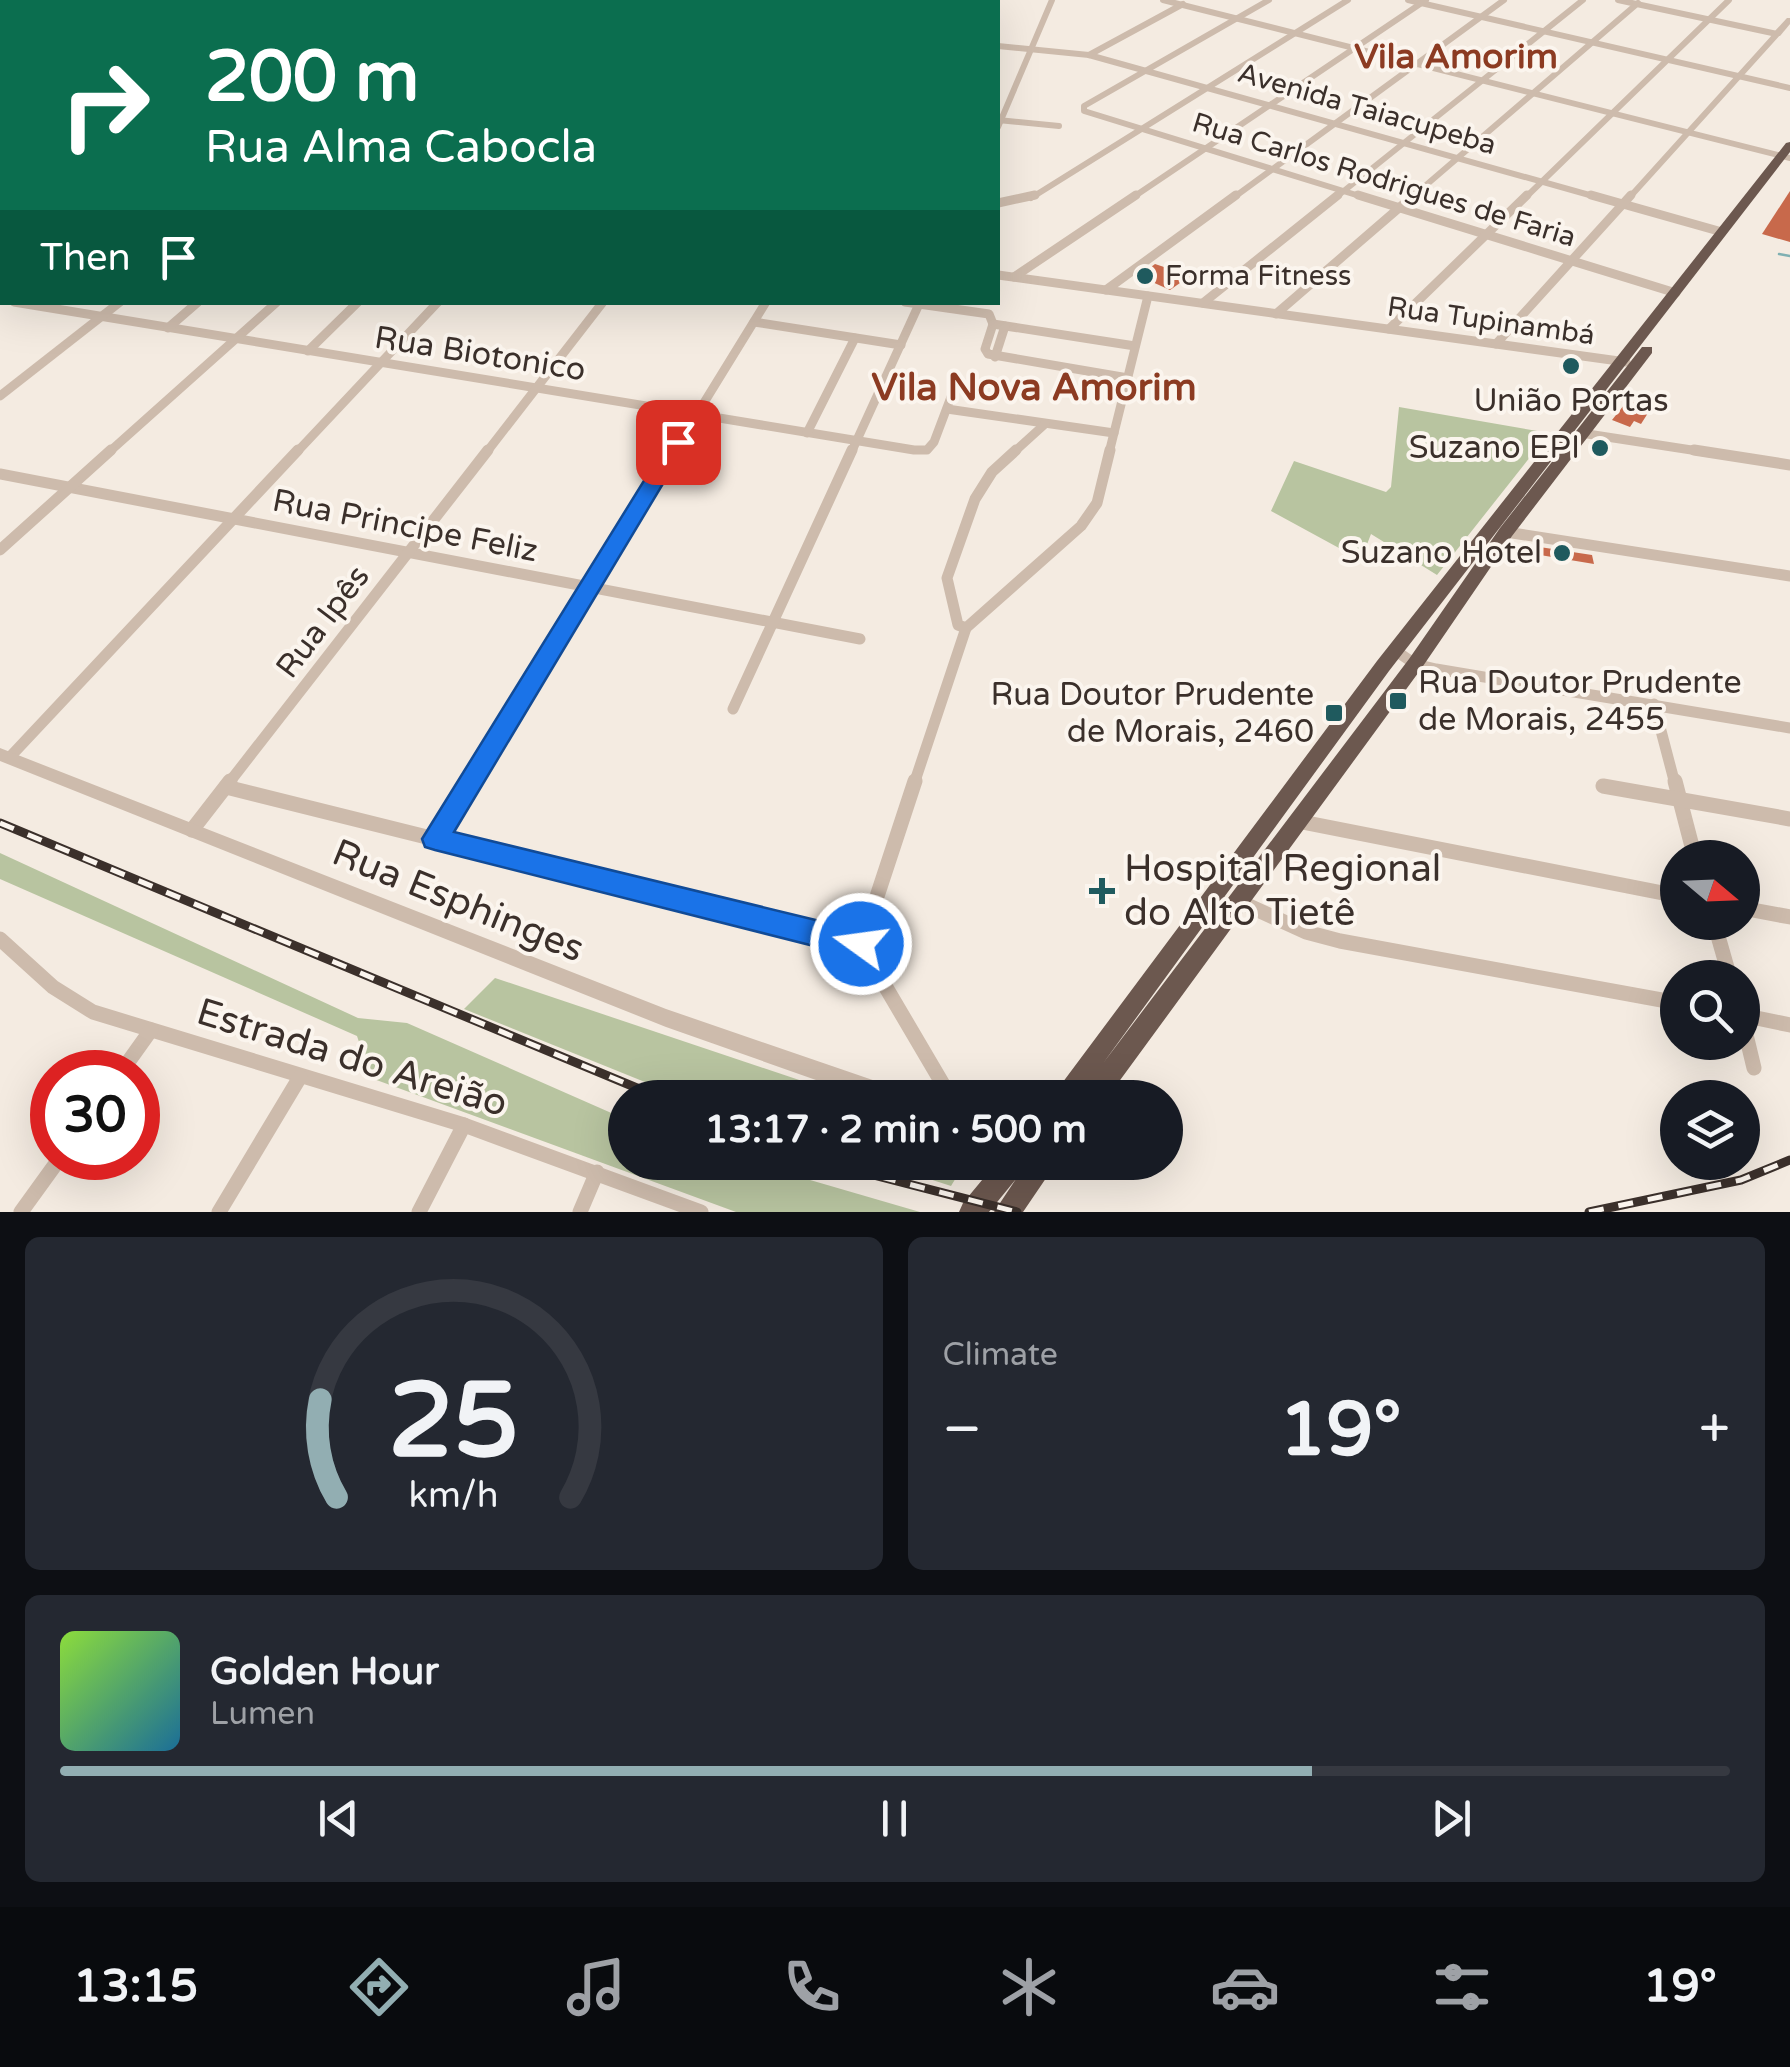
<!DOCTYPE html>
<meta charset="utf-8">
<style>
:root{--surface:#171b24;--page:#242831;--text:#f1f3f6;--muted:#9ea1a6;--line:#363941;--accent:#92aeb2}
body{margin:0;font-family:"Varela Round",sans-serif;background:var(--page);color:var(--text);height:100vh;display:flex;flex-direction:column;font-size:38px;white-space:nowrap}
*{box-sizing:border-box;margin:0}
p{font-size:32px;color:var(--muted)}
.icon{flex:none;width:55px;height:55px;fill:none;stroke:currentColor;stroke-width:2;stroke-linecap:round;stroke-linejoin:round}
.map{position:relative;height:1212px;overflow:hidden}
.side{display:flex;flex-direction:column;gap:25px;padding:25px;background:#0d0f14;flex:1}
.side>*{flex:none}
.hud{position:absolute;left:0px;top:0px;width:1000px;height:305px;box-shadow:0 10px 40px #0002;background:#0b6e4f;color:#fff;overflow:hidden}
.needle{width:65px;rotate:109deg}
.controls{position:absolute;left:1660px;top:840px;display:grid;gap:20px}
.controls a{display:grid;place-items:center;width:100px;height:100px;border-radius:50%;background:var(--surface);box-shadow:0 10px 40px #0002;font-size:50px}
.speed{position:absolute;left:30px;top:1050px;display:flex;gap:20px;font-size:50px;font-weight:700;text-align:center}
.speed>*{display:grid;place-content:center;width:130px;height:130px;border-radius:50%;background:var(--surface);box-shadow:0 10px 40px #0002;line-height:1}
.speed .limit{border:15px solid #d22;background:#fff;color:#111}
.pin{position:absolute;display:grid;place-items:center;width:85px;height:85px;color:#fff;margin:-42px;border-radius:20px;box-shadow:0 5px 15px #0006}
.me{position:absolute;width:110px;margin:-55px;rotate:284deg;stroke-linejoin:round;filter:drop-shadow(0 0 8px #0008)}
.turn{display:flex;align-items:center;gap:35px;height:210px;padding:0 40px;font-size:45px}
.turn .icon{width:130px;height:130px;stroke-width:2.5}
.turn b{display:block;font-size:70px;line-height:85px}
.then{display:flex;align-items:center;height:95px;padding:0 40px;background:#0003;gap:20px;font-size:38px}
.big{font-size:75px;font-weight:800;line-height:1.1}
.side .tile{flex:1;display:flex;flex-direction:column;justify-content:center;gap:15px;min-width:0;padding:0 35px;border-radius:15px;background:var(--page)}
.side .dial{align-items:center;gap:0}
.dial svg{height:260px;overflow:visible;fill:none;stroke:var(--line);stroke-width:7;stroke-linecap:round;text-anchor:middle}
.dial text{fill:var(--text);stroke:none}
.song{display:flex;align-items:center;gap:30px}
.cover{width:120px;height:120px;border-radius:15px;background:linear-gradient(135deg,hsl(90 70% 55%),hsl(200 70% 35%))}
.played{height:10px;border-radius:5px;background:linear-gradient(90deg,var(--accent) 75%,var(--line) 75%)}
.keys{display:flex;justify-content:space-around;direction:ltr}
.heat{display:flex;justify-content:space-between;align-items:center;font-size:55px;direction:ltr}
.side .tiles{flex:1;display:grid;gap:25px;grid-template-columns:1fr 1fr}
.tile:last-child{grid-column:span 2}
.trip{position:absolute;left:608px;top:1080px;width:575px;height:100px;border-radius:50px;background:var(--surface);box-shadow:0 10px 40px #0002;font-weight:800;line-height:100px;text-align:center}
.menu{display:flex;height:160px;justify-content:space-around;align-items:center;background:#090b0e;color:var(--muted)}
.menu .icon{width:70px;height:70px}
.menu .on{color:var(--accent)}
.menu b{font-size:45px;color:var(--text)}
.map>svg:first-child{display:block}
.green{fill:#b8c4a0}
.lines{fill:none;stroke-linecap:round;stroke-linejoin:round}
.stream{stroke:#7fb0b2;stroke-width:2.5}
.building{fill:#c8694b}
.minor-far3{stroke:#cdbbac;stroke-width:6}
.minor-far2{stroke:#cdbbac;stroke-width:9}
.minor-far1{stroke:#cdbbac;stroke-width:11}
.minor{stroke:#cdbbac;stroke-width:15}
.tertiary{fill:#cdbbac;fill-rule:evenodd}
.trunk{fill:#6c584f;fill-rule:evenodd}
.rail-casing{stroke:#3b302b;stroke-width:9}
.rail{stroke:#fbf5ee;stroke-width:5;stroke-dasharray:15;stroke-linecap:butt}
.route{fill:#1a73e8;stroke:#114b97;stroke-width:2.5}
.poi-dot{fill:#1f5a5e;stroke:#fbf5ee;stroke-width:4}
.labels{text-anchor:middle;dominant-baseline:central;stroke-width:8;stroke-linejoin:round;paint-order:stroke}
.far-street-label{font-size:28px;fill:#3b302b;stroke:#fbf5ee}
.far-poi-label{font-size:28px;fill:#3b302b;stroke:#fbf5ee;text-anchor:start}
.street-label{font-size:32px;fill:#3b302b;stroke:#fbf5ee}
.poi-label{font-size:32px;fill:#3b302b;stroke:#fbf5ee;text-anchor:end}
.far-district-label{font-size:35px;font-weight:bold;fill:#8c3b22;stroke:#fbf5ee}
.quarter-label{font-size:38px;font-weight:bold;fill:#8c3b22;stroke:#fbf5ee}
.near-poi-label{font-size:38px;fill:#3b302b;stroke:#fbf5ee;text-anchor:start}
.near-street-label{font-size:38px;fill:#3b302b;stroke:#fbf5ee}
</style>
<div class="map">
<svg width="1790" height="1212" viewBox="0 0 1790 1212">
<rect width="100%" height="100%" fill="#f4ebe1"/>
<g class="green">
<path d="M1399 407 1549 433 1437 575 1371 534 1361 560 1271 511 1294 461 1386 492 1391 487Z"/>
<path d="M0 853 358 1018 407 1023 625 1119V1162L752 1163 920 1212H736L371 1078 357 1036 0 879Z"/>
<path d="M495 978 850 1097H682L464 1009Z"/>
<path d="M880 1163H965L951 1186Z"/>
</g>
<g class="lines">
<path class="stream" d="M1779 254 1790 256"/>
</g>
<g class="building">
<path d="M1790 191V242L1762 234Z"/>
<path d="M1155 264 1179 272 1190 276 1170 290 1139 276Z"/>
<path d="M1628 400 1645 407 1642 411 1648 413 1641 424 1634 421 1630 427 1612 420Z"/>
<path d="M1533 546 1592 555 1594 564 1534 554Z"/>
</g>
<g class="lines">
<g class="minor-far3">
<path d="M572 0 594 2"/>
<path d="M1163 0 1790 158"/>
<path d="M1269 0 1084 106V111L1366 198"/>
<path d="M1408 0 1790 88"/>
<path d="M1618 0 1777 34 1629 198"/>
<path d="M48 2 54 0"/>
<path d="M998 46 1089 55 1600 198"/>
<path d="M1089 55 1183 4"/>
<path d="M998 120 1059 126"/>
<path d="M998 127 1052 0"/>
<path d="M1031 198 1348 0"/>
<path d="M1132 198 1426 0"/>
<path d="M1233 198 1504 0"/>
<path d="M1335 198 1583 0"/>
<path d="M1411 198 1638 3"/>
<path d="M1525 198 1729 0"/>
</g>
<g class="minor-far2">
<path d="M1358 195 1676 293"/>
<path d="M1591 195 1722 232"/>
<path d="M998 203 1035 195"/>
<path d="M998 275 1626 362"/>
<path d="M1014 277 1136 195"/>
<path d="M1106 290 1236 195"/>
<path d="M14 302 914 450H927L934 442 954 389"/>
<path d="M905 302 989 314 993 324"/>
<path d="M1203 303 1338 195"/>
<path d="M1276 314 1414 195"/>
<path d="M754 322 901 345"/>
<path d="M993 324 985 349 988 354 1128 378"/>
<path d="M993 324 1135 346"/>
<path d="M168 328 198 302"/>
<path d="M1389 329 1527 195"/>
<path d="M1496 344 1631 195"/>
<path d="M308 351 358 302"/>
<path d="M995 357 1005 326"/>
<path d="M0 396 120 302"/>
<path d="M947 409 1114 433"/>
<path d="M807 433 855 338"/>
<path d="M1581 433 1711 453"/>
<path d="M108 453 277 302"/>
<path d="M296 453 438 302"/>
<path d="M486 453 603 302"/>
<path d="M673 453 766 302"/>
<path d="M851 453 920 302"/>
<path d="M1013 453 1045 424"/>
<path d="M1109 453 1148 296"/>
</g>
<g class="minor-far1">
<path d="M1694 450 1790 465"/>
<path d="M0 474 860 639"/>
<path d="M1506 532 1790 576"/>
<path d="M0 550 111 450"/>
<path d="M966 628 958 625 947 578 975 499 992 472 1016 450"/>
<path d="M1396 651 1415 664 1436 669 1790 728"/>
<path d="M1654 704 1675 784"/>
<path d="M733 709 852 450"/>
<path d="M9 758 298 450"/>
<path d="M228 784 488 450"/>
<path d="M469 784 675 450"/>
<path d="M914 784 966 628 1081 526 1097 503 1110 450"/>
</g>
<g class="minor">
<path d="M915 781 861 945 951 1098"/>
<path d="M1675 781 1695 858"/>
<path d="M1603 786 1790 819"/>
<path d="M226 787 861 945"/>
<path d="M1297 821 1678 896"/>
<path d="M192 830 230 781"/>
<path d="M435 839 471 781"/>
<path d="M1236 900 1306 932 1340 941 1678 1003"/>
<path d="M1742 908 1790 917"/>
<path d="M1714 922 1730 978"/>
<path d="M0 939 53 987 93 1012 464 1125 701 1212"/>
<path d="M1742 1015 1790 1025"/>
<path d="M1742 1018 1754 1068"/>
<path d="M121 1072 151 1030"/>
<path d="M21 1212 60 1158"/>
<path d="M219 1212 300 1077"/>
<path d="M419 1212 464 1125"/>
<path d="M580 1212 597 1172"/>
</g>
<g class="tertiary">
<path d="M387 0H396L393 2H386Z"/>
<path d="M1787 18H1790V24L1780 36H1774V32Z"/>
<path d="M0 270H2V276L0 277Z"/>
<path d="M0 748 666 1009 896 1088 903 1091 905 1098H867L666 1027 0 761Z"/>
</g>
<g class="trunk">
<path d="M1790 142V152L1389 671 1104 1062 1409 659 1500 528 1642 347H1652V353L1512 536 1421 669 1107 1098H1080L1082 1092 1078 1098H1051L1377 661 1786 143Z"/>
<path d="M997 1162H1026L1023 1170 1029 1162H1057L1023 1212H994L1016 1179 989 1212H959L963 1203Z"/>
</g>
<g class="rail-casing">
<g id="rail">
<path d="M0 823 661 1098"/>
<path d="M823 1162 1017 1212"/>
<path d="M1589 1212 1741 1180 1790 1160"/>
</g>
</g>
<use href="#rail" class="rail"/>
</g>
<path class="route" d="M678 436 688 442 454 832 861 931 871 935 876 944 871 954 861 958 435 850 425 847 422 839 668 442Z"/>
<g class="poi-dot">
<circle cx="1145" cy="276" r="10"/>
<circle cx="1571" cy="366" r="10"/>
<circle cx="1600" cy="448" r="10"/>
<circle cx="1562" cy="553" r="10"/>
<rect x="1388" y="691" width="20" height="20" rx="5"/>
<rect x="1324" y="703" width="20" height="20" rx="5"/>
<path d="M1097 876h10v10h10v10h-10v10h-10v-10h-10v-10h10z"/>
</g>
<g class="labels">
<g class="far-street-label">
<text transform="translate(1367 109) rotate(16)">Avenida Taiacupeba</text>
<text transform="translate(1384 180) rotate(17)">Rua Carlos Rodrigues de Faria</text>
<text transform="translate(1491 321) rotate(8)">Rua Tupinambá</text>
</g>
<g class="far-poi-label">
<text x="1165" y="276">Forma Fitness</text>
</g>
<g class="street-label">
<text transform="translate(480 354) rotate(9)">Rua Biotonico</text>
<text transform="translate(405 526) rotate(11)">Rua Principe Feliz</text>
<text transform="translate(323 622) rotate(-53)">Rua Ipês</text>
</g>
<g class="poi-label">
<text x="1571" y="401" text-anchor="middle">União Portas</text>
<text x="1580" y="448">Suzano EPI</text>
<text x="1542" y="553">Suzano Hotel</text>
<text x="1418" y="683" text-anchor="start">Rua Doutor Prudente<tspan x="1418" dy="37">de Morais, 2455</tspan></text>
<text x="1314" y="695">Rua Doutor Prudente<tspan x="1314" dy="37">de Morais, 2460</tspan></text>
</g>
<g class="far-district-label">
<text x="1456" y="57">Vila Amorim</text>
</g>
<g class="quarter-label">
<text x="1034" y="388">Vila Nova Amorim</text>
</g>
<g class="near-poi-label">
<text x="1124" y="869">Hospital Regional<tspan x="1124" dy="44">do Alto Tietê</tspan></text>
</g>
<g class="near-street-label">
<text transform="translate(458 901) rotate(22)">Rua Esphinges</text>
<text transform="translate(352 1058) rotate(17)">Estrada do Areião</text>
</g>
</g>
</svg>
<div class="controls">
<a><svg class="needle" viewBox="-14 -14 28 28"><path d="M0-13l5 13h-10z" fill="#e53935"/><path d="M0 13l5-13h-10z" fill="#9ea1a6"/></svg></a>
<a><svg class="icon" aria-label="search" viewBox="0 0 24 24"><circle cx="10" cy="10" r="6"/><path d="M15 15l6 6"/></svg></a>
<a><svg class="icon" aria-label="layers" viewBox="0 0 24 24"><path d="M12 4l9 5-9 5-9-5zM3 14l9 5 9-5"/></svg></a>
</div>
<div class="speed"><div class="limit">30</div></div>
<div class="pin" style="left:678px;top:442px;background:#d93025"><svg class="icon" aria-label="arrive" viewBox="0 0 24 24"><path d="M6 21V4h12l-3 4 3 4H6"/></svg></div>
<svg class="me" style="left:861px;top:944px" viewBox="-20 -20 40 40"><circle r="17" fill="#1a73e8" stroke="#fff" stroke-width="3"/><path d="M0-11L8 9 0 5-8 9z" fill="#fff"/></svg>
<div class="trip">13:17 · 2 min · 500 m</div>
<div class="hud">
<div class="turn"><svg class="icon" aria-label="right" viewBox="0 0 24 24"><path d="M7 20v-9h11M14 6l5 5-5 5"/></svg><div><b>200 m</b>Rua Alma Cabocla</div></div>
<div class="then">Then<svg class="icon" aria-label="arrive" viewBox="0 0 24 24"><path d="M6 21V4h12l-3 4 3 4H6"/></svg></div>
</div>
</div>
<section class="side">
<div class="tiles">
<div class="tile dial"><svg viewBox="0 0 100 80">
<path d="M14 69A42 42 0 1 1 86 69"/>
<path d="M14 69A42 42 0 0 1 9 39" stroke="#92aeb2"/>
<text x="50" y="56" font-size="32" font-weight="700">25</text>
<text x="50" y="72" font-size="11">km/h</text>
</svg></div>
<div class="tile"><p>Climate</p>
<div class="heat"><a>−</a><b class="big">19°</b><a>+</a></div>
</div>
<div class="tile">
<div class="song"><i class="cover"></i><div><b>Golden Hour</b><p>Lumen</p></div></div>
<div class="played"></div>
<div class="keys"><svg class="icon" aria-label="previous" viewBox="0 0 24 24"><path d="M18 5L8 12l10 7zM5 5v14"/></svg><svg class="icon" aria-label="pause" viewBox="0 0 24 24"><path d="M8 5v14M16 5v14"/></svg><svg class="icon" aria-label="next" viewBox="0 0 24 24"><path d="M6 5l10 7-10 7zM19 5v14"/></svg></div>
</div>
</div>
</section>
<nav class="menu">
<b>13:15</b>
<svg class="icon on" aria-label="directions" viewBox="0 0 24 24"><path d="M12 3l9 9-9 9-9-9zM9 14v-3h6M13 9l2 2-2 2"/></svg>
<svg class="icon" aria-label="music" viewBox="0 0 24 24"><path d="M9 18V5l10-2v13"/><circle cx="6" cy="18" r="3"/><circle cx="16" cy="16" r="3"/></svg>
<svg class="icon" aria-label="phone" viewBox="0 0 24 24"><path d="M5 4h4l2 5-3 2q2 4 5 5l2-3 5 2v4C11 20 4 13 5 4z"/></svg>
<svg class="icon" aria-label="climate" viewBox="0 0 24 24"><path d="M12 3v18M4 7l16 10M4 17L20 7"/></svg>
<svg class="icon" aria-label="car" viewBox="0 0 24 24"><path d="M5 17H2v-5l4-1 3-4h7l3 4 3 1v5h-3M9 17h6M6 11h13"/><circle cx="7" cy="17" r="2"/><circle cx="17" cy="17" r="2"/></svg>
<svg class="icon" aria-label="filters" viewBox="0 0 24 24"><path d="M4 7h16M4 17h16"/><circle cx="9" cy="7" r="2"/><circle cx="15" cy="17" r="2"/></svg>
<b>19°</b>
</nav>
